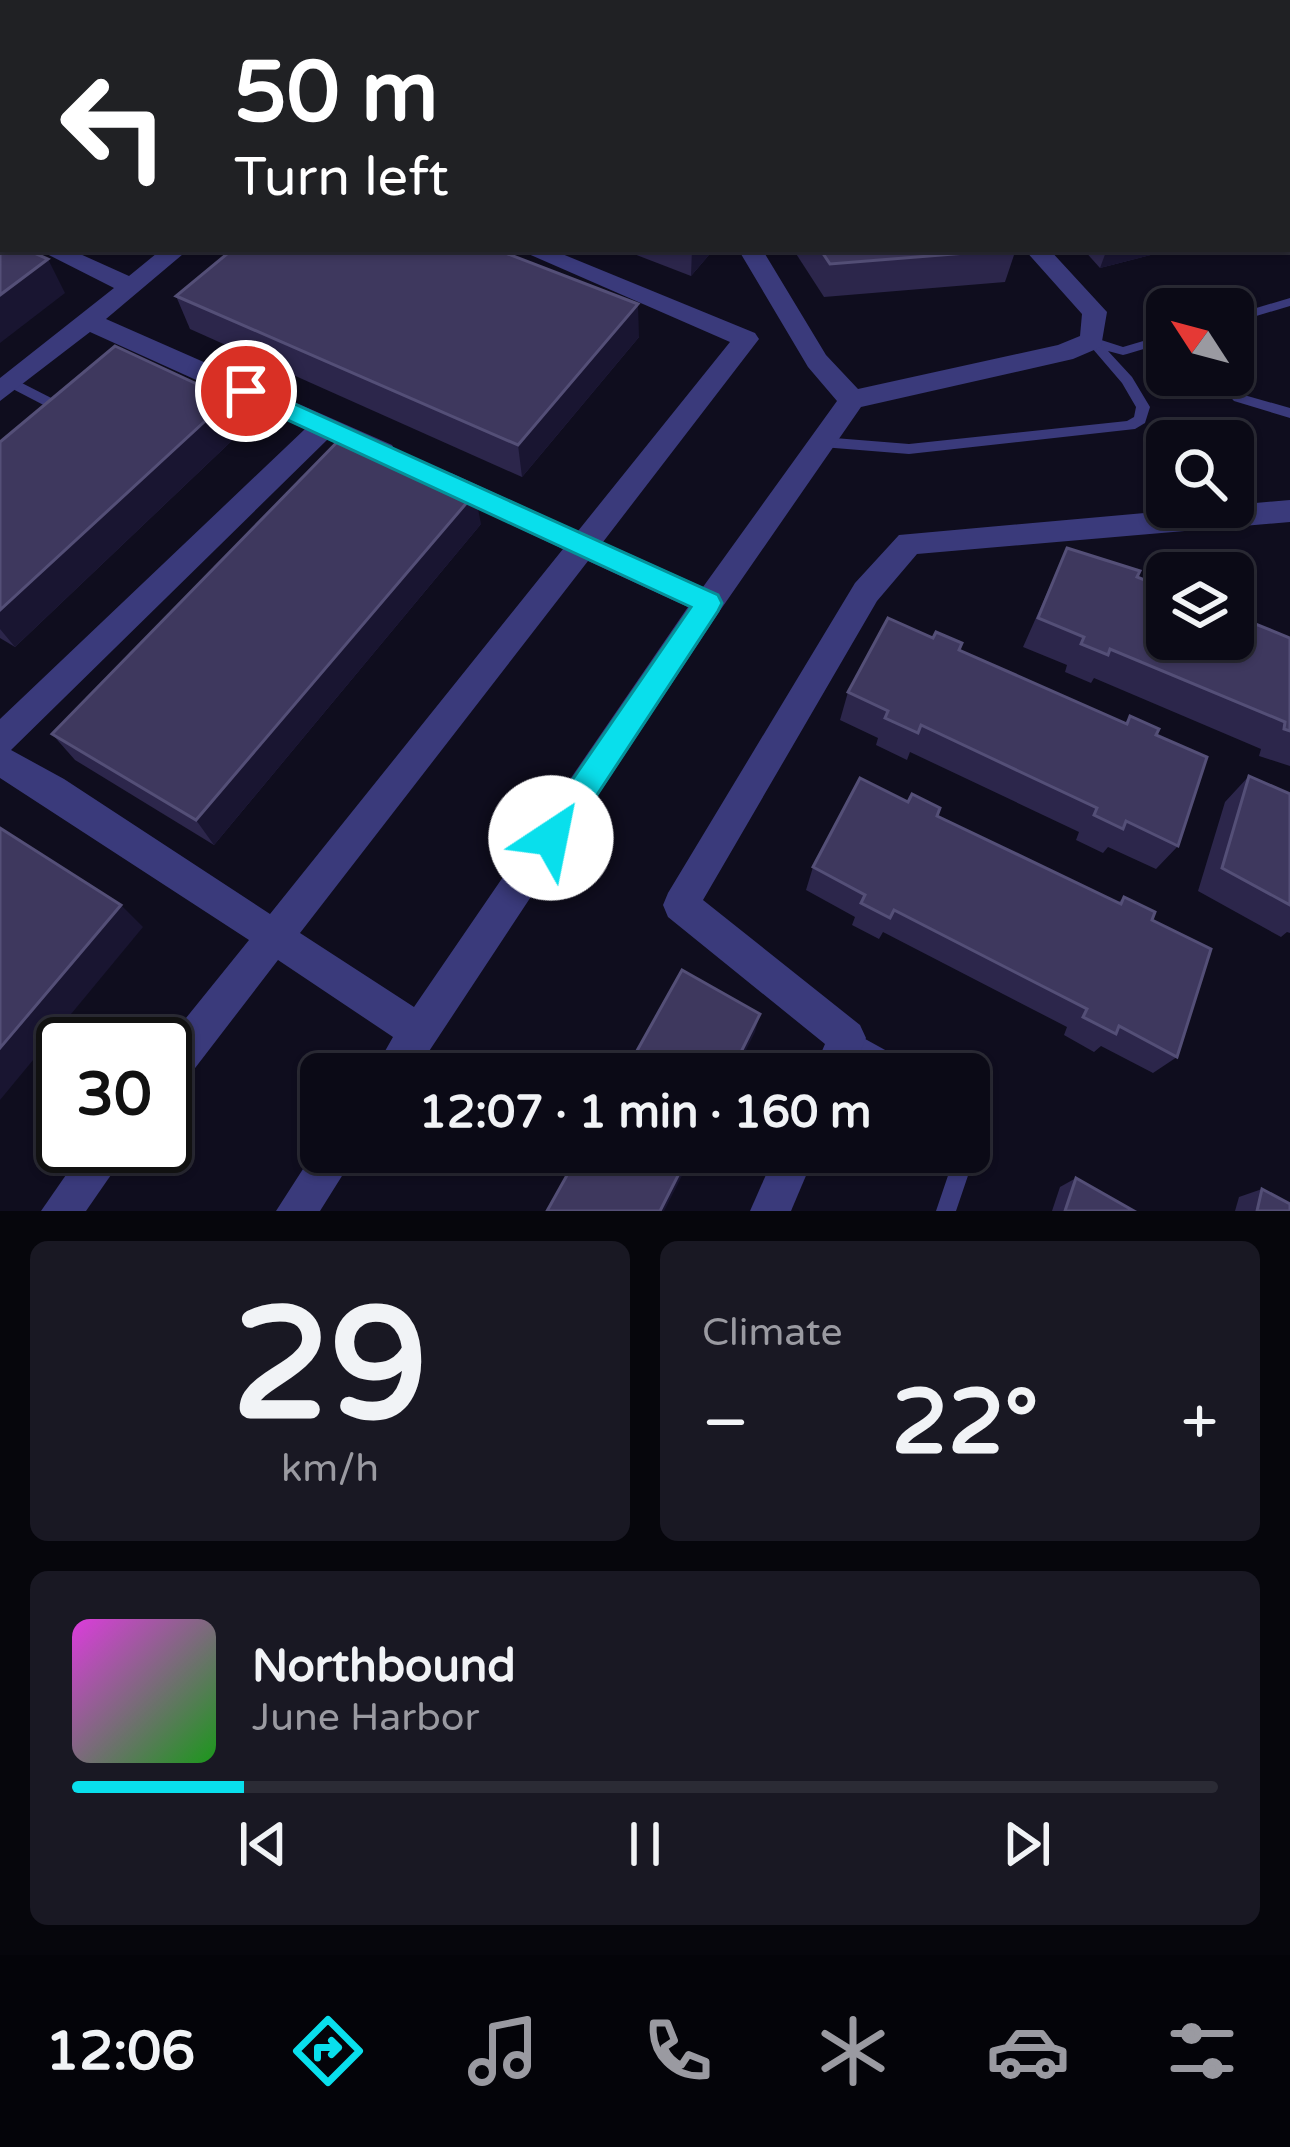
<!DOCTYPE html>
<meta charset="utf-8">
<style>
:root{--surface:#0b0a16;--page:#191823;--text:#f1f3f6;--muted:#9a9aa1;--line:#2b2b35;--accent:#09dfec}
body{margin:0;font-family:"Varela Round",sans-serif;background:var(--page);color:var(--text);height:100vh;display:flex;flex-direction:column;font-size:45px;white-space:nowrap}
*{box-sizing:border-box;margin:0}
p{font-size:39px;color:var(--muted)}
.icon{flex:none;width:66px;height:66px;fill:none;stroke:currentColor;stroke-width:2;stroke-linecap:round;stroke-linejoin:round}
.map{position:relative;height:1211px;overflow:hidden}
.drawer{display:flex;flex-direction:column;gap:30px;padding:30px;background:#06060c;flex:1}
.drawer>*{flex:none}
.banner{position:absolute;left:0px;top:0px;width:1290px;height:252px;box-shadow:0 3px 9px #0004,0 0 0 3px var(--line);background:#202124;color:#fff;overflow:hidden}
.needle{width:78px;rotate:306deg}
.tools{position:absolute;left:1146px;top:288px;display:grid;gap:24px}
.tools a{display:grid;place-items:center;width:108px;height:108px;border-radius:18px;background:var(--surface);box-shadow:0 3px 9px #0004,0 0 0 3px var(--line);font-size:60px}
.speed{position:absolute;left:36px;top:1017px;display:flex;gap:24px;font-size:60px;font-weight:700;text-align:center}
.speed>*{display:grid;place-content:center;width:156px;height:156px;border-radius:50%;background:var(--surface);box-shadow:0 3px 9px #0004,0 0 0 3px var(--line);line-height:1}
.speed .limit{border:6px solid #111;border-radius:18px;background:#fff;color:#111}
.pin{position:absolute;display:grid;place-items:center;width:102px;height:102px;color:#fff;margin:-51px;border:6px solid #fff;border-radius:50%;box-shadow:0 3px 12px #0007}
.me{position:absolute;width:132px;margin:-66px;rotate:34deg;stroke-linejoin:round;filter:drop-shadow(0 0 9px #0008)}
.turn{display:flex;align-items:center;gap:42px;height:252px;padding:0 36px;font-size:54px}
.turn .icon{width:156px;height:156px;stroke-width:2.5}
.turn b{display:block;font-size:84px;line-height:102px}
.big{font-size:90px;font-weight:700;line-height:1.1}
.drawer .card{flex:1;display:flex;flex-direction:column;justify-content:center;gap:18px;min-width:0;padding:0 42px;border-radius:18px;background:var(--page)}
.drawer .dial{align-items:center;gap:0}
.dial b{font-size:156px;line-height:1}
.song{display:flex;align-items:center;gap:36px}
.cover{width:144px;height:144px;border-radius:18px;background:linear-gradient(135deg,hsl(300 70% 55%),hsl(120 70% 35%))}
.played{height:12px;border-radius:6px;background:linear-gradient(90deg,var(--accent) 15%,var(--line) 15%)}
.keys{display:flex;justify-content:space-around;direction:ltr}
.heat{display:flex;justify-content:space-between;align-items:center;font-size:66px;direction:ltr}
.drawer .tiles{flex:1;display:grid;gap:30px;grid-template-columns:1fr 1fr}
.card:last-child{grid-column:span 2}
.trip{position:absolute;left:300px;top:1053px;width:690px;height:120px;border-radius:18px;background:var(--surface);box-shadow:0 3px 9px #0004,0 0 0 3px var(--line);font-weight:700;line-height:120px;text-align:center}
.tab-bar{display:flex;height:192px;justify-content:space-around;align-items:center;background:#040409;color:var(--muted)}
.tab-bar .icon{width:84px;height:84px}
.tab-bar .on{color:var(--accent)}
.tab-bar b{font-size:54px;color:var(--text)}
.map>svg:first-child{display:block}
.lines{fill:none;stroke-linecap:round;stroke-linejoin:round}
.lane{fill:#3a3a7b;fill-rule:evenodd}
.street{fill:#3a3a7b;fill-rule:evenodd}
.secondary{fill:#6769f9;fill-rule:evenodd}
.wall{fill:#2c264b}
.shaded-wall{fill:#191531}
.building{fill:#3e385e;stroke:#544f77;stroke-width:3}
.route{fill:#09dfec;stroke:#069199;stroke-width:3}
</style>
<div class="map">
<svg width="1290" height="1211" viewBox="0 0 1290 1211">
<rect width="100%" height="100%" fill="#0f0d1e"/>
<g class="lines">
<g class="lane">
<path d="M95 0H107L110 3H98Z"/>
<path d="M547 0H557L554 3H544Z"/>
<path d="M1290 298V306L1233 323V315Z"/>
<path d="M1167 334V342L1127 354 1123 355 1108 351 1132 377 1150 407 1145 423 1135 429 909 454 822 447 815 442 822 437 909 444 1127 421 1134 417 1136 407 1122 383 1086 341 1092 337 1123 347Z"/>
<path d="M1210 375H1224L1244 395 1290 408V418L1234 401Z"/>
<path d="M12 378 67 406 69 409 67 412H57L7 386 6 383Z"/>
<path d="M847 1029 916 1067 919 1074H891L840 1045 838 1038 840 1031Z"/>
<path d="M969 1143 973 1145 976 1152 956 1211H936L956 1152H969Z"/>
</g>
<g class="street">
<path d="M0 217 3 218V233H0Z"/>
<path d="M37 249H69L129 276 162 249H189L106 319 392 445 396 452 382 462 328 439 11 750 64 779 270 914 563 549 431 487 427 480 431 473H451L578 531 730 342 517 249H550L755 333 759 339 603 542 703 587 837 401 808 367 738 249H762L826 355 858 389 1058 345 1080 336 1082 314 1024 249H1049L1107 312 1101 347 1073 359 861 407 719 612 414 1074H372L393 1037 278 960 179 1089 165 1094V1044L249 940 0 778V719L305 429 90 332 0 401V378L114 288ZM588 561 688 607 414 1007 300 933Z"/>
<path d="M1290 500V522L917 554 877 601 703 900 860 1025 866 1038 851 1074H812L825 1044 668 917 663 905 668 893 855 583 899 535Z"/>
<path d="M321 1141V1152H357L320 1211H276Z"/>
<path d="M86 1146H131L86 1211H41Z"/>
<path d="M776 1152H816L791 1211H750Z"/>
</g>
<g class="secondary">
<path d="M474 0H503L506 3H477Z"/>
<path d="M823 0H853L820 3Z"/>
<path d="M1164 0H1190L1193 3H1167Z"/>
<path d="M1287 47 1290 48V61L1287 60Z"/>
</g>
</g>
<g class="wall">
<path d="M0 0H80L81 3H3V168L0 166Z"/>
<path d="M180 0H409V3H184Z"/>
<path d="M621 249H714L691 276Z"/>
<path d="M793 249H1016L1005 282 824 297Z"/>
<path d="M1083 249H1174L1100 268Z"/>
<path d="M176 296 639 337 522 477 190 329Z"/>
<path d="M242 431 15 647 0 638V442Z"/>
<path d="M481 524 214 845 75 760 52 734Z"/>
<path d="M1067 548 1290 638V766L1259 756 1261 749 1094 678 1091 683 1065 672 1067 665 1023 647Z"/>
<path d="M959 650 1125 723 1130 716 1156 735 1178 846 1156 869 1108 847 1103 853 1076 840 1079 832 910 752 907 760 876 745 878 738 840 720 848 692Z"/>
<path d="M1249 776 1290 794V933L1287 932 1281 937 1198 891 1225 802Z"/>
<path d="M937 816 1118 903 1124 897 1152 920 1177 1057 1153 1073 1101 1046 1094 1052 1064 1035 1067 1027 883 932 879 939 852 925 855 917 806 890 813 867Z"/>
<path d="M1076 1178 1134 1211H1052L1060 1187Z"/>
<path d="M1262 1189 1290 1211H1235L1239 1197Z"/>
</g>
<g class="shaded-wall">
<path d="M61 0H80L81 3H56Z"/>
<path d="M391 0H409V3H387Z"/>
<path d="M1290 222V244L1287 245V223Z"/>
<path d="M692 249H714L691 276Z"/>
<path d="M1107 249H1174L1100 268Z"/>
<path d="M48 259 65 293 0 343V295Z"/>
<path d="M638 304 639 337 522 477 518 445Z"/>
<path d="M229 399 242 431 15 647 0 629V610Z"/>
<path d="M475 493 481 524 214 845 196 820Z"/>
<path d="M121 905 143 927 0 1100V1048Z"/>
<path d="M760 1014 755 1032 734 1074H730Z"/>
<path d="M690 1152H694L664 1211H660Z"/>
</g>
<g class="building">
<path d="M0 0H61L56 3H3V141L0 140Z"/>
<path d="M265 0H391L387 3H274Z"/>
<path d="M933 0H1005L1008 3H918Z"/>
<path d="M1051 0H1120L1123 3H1054Z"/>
<path d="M1287 77 1290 79V222L1287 223Z"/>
<path d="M0 238 3 239V249H25L48 259 0 295Z"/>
<path d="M233 249H495L638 304 518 445 176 296Z"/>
<path d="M820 249H1016L830 264Z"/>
<path d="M115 346 229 399 0 610V442Z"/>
<path d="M345 434 475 493 196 820 52 734Z"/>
<path d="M1067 548 1140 571 1137 577 1167 589V639H1233V615L1290 638V731L1284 729 1285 722 1110 649 1108 655 1081 644 1084 637 1038 618Z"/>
<path d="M888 618 933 638 936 632 962 643 959 650 1127 724 1130 716 1159 729 1156 735 1207 757 1178 846 1126 821 1123 829 1094 815 1097 808 921 725 918 733 885 718 888 711 848 692Z"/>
<path d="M1249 776 1290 794V905L1222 868Z"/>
<path d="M860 778 908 802 912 794 940 808 937 816 1121 904 1124 897 1155 912 1152 920 1211 949 1177 1057 1119 1026 1116 1034 1083 1017 1087 1009 894 910 890 918 861 903 865 895 813 867Z"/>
<path d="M0 828 121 905 0 1048Z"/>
<path d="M682 970 760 1014 730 1074H624Z"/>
<path d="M580 1152H690L660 1211H547Z"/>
<path d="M1076 1178 1134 1211H1065Z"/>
<path d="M1262 1189 1290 1204V1211H1257Z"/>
</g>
<path class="route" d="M246 382 718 595 722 603 718 611 562 848 551 852 540 848 536 838 540 827 691 607 238 397 234 391Z"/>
</svg>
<div class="tools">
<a><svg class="needle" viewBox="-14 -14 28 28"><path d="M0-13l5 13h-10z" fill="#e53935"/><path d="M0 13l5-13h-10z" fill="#9a9aa1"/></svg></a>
<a><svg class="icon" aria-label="search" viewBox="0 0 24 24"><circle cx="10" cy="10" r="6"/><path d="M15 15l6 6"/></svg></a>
<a><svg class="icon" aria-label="layers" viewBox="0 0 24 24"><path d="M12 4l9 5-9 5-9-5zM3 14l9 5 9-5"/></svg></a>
</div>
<div class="speed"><div class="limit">30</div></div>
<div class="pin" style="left:246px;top:391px;background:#d93025"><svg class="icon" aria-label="arrive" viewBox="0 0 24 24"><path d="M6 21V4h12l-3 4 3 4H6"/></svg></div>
<svg class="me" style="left:551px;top:838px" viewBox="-20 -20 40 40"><circle r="19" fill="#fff"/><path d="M0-13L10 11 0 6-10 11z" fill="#09dfec"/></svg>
<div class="trip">12:07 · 1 min · 160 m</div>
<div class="banner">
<div class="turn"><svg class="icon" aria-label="left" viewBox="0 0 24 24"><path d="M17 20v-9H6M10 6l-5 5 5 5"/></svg><div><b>50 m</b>Turn left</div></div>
</div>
</div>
<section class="drawer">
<div class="tiles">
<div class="card dial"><b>29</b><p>km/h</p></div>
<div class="card"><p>Climate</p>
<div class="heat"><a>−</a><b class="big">22°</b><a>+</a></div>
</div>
<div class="card">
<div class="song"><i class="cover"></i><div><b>Northbound</b><p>June Harbor</p></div></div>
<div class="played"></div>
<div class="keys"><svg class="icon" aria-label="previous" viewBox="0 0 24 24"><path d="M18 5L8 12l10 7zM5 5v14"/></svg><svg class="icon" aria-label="pause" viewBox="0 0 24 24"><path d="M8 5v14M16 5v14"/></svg><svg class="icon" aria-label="next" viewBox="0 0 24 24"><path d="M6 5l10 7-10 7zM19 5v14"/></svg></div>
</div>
</div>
</section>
<nav class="tab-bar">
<b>12:06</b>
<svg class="icon on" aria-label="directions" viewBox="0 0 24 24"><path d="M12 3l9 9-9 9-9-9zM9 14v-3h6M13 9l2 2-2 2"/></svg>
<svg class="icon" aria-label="music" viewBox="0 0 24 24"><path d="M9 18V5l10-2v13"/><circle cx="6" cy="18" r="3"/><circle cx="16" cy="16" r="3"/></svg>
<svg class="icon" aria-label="phone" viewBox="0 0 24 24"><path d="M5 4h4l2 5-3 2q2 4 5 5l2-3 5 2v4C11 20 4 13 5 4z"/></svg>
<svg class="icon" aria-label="climate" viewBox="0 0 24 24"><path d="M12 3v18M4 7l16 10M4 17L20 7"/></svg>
<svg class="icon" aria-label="car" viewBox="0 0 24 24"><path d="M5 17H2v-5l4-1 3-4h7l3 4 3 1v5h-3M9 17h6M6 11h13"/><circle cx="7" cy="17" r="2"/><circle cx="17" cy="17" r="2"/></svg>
<svg class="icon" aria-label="filters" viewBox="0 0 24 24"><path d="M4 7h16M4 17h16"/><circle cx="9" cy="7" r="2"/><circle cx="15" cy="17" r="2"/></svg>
</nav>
